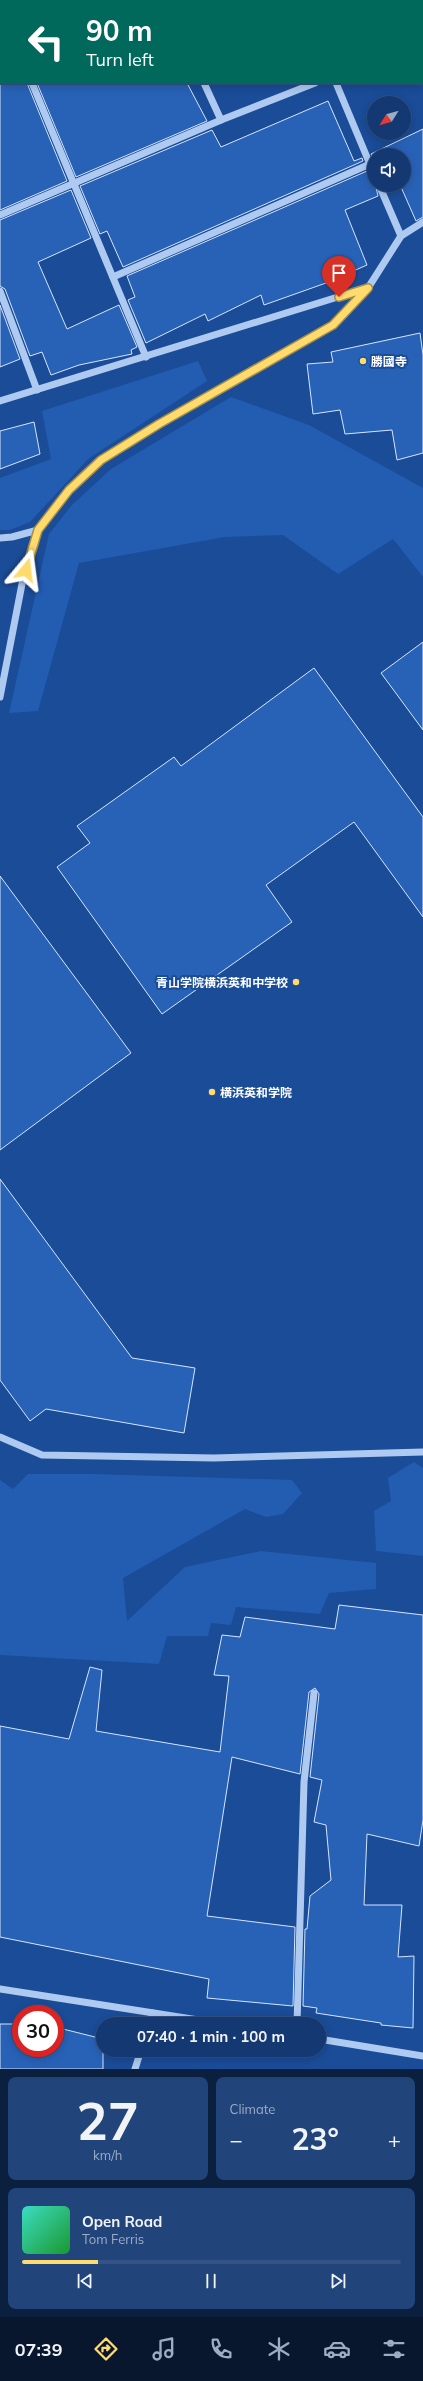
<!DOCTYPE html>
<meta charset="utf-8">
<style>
:root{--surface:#143972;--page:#21447a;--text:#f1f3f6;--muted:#9dacc4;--line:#335384;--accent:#ffdb6e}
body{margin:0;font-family:Mulish,"Noto Sans JP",sans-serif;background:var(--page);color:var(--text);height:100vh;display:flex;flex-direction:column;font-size:15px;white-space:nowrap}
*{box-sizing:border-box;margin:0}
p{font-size:13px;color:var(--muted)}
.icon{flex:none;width:22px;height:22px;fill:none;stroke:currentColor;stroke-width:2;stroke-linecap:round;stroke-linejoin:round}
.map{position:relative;height:2069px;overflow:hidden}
.sheet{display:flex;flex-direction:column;gap:8px;padding:8px;background:#0b1f3f;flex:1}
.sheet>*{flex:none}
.banner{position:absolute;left:0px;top:0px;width:423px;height:84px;box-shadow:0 2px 10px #0003,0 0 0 1px var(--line);background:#00695c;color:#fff;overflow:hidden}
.needle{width:26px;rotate:233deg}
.controls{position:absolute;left:367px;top:96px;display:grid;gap:8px}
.controls a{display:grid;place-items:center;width:44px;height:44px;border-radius:50%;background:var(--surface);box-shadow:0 2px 10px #0003,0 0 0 1px var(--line);font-size:20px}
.speed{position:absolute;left:12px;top:2005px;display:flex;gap:8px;font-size:20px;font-weight:700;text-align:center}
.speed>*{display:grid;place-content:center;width:52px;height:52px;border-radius:50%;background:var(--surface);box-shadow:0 2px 10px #0003,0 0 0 1px var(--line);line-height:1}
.speed .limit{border:6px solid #d22;background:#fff;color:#111}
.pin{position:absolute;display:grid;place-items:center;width:34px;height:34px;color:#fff;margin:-41px -17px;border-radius:50% 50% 50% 0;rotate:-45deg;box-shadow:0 0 4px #0007}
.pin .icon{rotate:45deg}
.me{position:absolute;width:44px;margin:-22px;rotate:16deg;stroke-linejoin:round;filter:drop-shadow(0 0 3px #0008)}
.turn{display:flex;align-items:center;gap:14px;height:84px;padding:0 20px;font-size:18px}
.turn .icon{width:52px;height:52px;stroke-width:2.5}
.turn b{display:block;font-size:28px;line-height:34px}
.big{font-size:30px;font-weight:700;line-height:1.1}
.sheet .tile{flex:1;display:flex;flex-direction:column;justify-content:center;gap:6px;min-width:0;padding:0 14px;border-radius:8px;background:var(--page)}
.sheet .dial{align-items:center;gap:0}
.dial b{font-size:52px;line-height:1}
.song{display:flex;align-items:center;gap:12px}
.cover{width:48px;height:48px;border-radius:6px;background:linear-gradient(135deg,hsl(170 70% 55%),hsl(130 70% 35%))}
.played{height:4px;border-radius:2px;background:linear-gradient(90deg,var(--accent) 20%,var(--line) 20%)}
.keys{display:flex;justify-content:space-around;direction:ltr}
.heat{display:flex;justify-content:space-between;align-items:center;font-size:22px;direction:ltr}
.sheet .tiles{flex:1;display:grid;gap:8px;grid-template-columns:1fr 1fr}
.tile:last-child{grid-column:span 2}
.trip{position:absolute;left:96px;top:2017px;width:230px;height:40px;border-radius:20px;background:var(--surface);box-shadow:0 2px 10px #0003,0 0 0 1px var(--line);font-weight:700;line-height:40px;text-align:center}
.tab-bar{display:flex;height:64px;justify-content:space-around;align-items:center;background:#08172e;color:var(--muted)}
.tab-bar .icon{width:28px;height:28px}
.tab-bar .active{color:var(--accent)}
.tab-bar b{font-size:18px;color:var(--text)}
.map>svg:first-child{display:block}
.green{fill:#225db2}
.building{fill:#2862b7;stroke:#d5e5fc}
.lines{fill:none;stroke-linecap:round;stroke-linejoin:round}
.minor{stroke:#aecaf1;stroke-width:7}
.route-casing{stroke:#a68e48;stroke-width:10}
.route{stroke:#ffdb6e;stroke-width:7}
.poi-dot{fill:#ffdb6e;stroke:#1a4c98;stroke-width:1.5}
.labels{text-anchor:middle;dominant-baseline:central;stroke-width:4;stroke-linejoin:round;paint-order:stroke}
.poi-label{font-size:12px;font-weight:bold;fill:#fff;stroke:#1a4c98;text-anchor:start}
</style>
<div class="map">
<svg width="423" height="2069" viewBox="0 0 423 2069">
<rect width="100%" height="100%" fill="#1a4c98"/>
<g class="green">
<path d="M198 361 207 381 88 459 30 522 10 530H0V478L51 459 42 411Z"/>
<path d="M231 397 309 425 423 488V577L393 539 338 574 283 535 225 537 79 563 38 711 9 713 49 534 72 505 111 469Z"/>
<path d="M414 1462 423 1468V1556L376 1551 374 1511 391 1501 388 1478Z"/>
<path d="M28 1474H93L292 1480 302 1493 283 1514 266 1517 245 1509 123 1578 127 1621 185 1567 261 1551 376 1563V1589L329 1593 320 1614 236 1607 231 1625 211 1623 208 1636H167L159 1664 0 1655V1480L13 1489Z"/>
</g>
<g class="building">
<path d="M0 83H27L67 181 0 210Z"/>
<path d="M37 83H187L207 121 76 177Z"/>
<path d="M328 101 354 161 362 158 363 161 123 267 107 231 100 234 80 186 212 130 221 147Z"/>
<path d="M423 129V217L416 221 401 187 387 192 384 185H404V155H374V161L371 154Z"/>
<path d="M367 171 371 178 374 179 378 196 345 210 367 265 326 283 264 305 261 295 208 321 205 314 146 343 128 300 135 297 127 276Z"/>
<path d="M71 190 91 238 38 262 67 329 119 305 137 347 131 350 132 354 79 365 51 375 42 352 30 356 5 289 0 286V220Z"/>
<path d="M0 305 20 359 0 367Z"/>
<path d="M420 333 423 355V453L397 460 392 430 345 434 340 410 313 414 307 364 333 362 331 352Z"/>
<path d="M34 422 40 454 0 469V431Z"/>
<path d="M423 642V730L381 673Z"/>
<path d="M314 668 423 817V917L354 822 266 885 292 922 162 1014 57 867 90 843 77 826 174 757 181 766Z"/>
<path d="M0 876 131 1053 0 1150Z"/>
<path d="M0 1179 132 1358 195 1368 184 1433 46 1409 30 1421 0 1380Z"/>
<path d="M339 1605 423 1615V1820L419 1846 367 1834 364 1905H402L398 1957 414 1956 413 2028 381 2025V2023L316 2013 317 2008 303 2006 305 1929H307L310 1896 331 1880 326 1825 314 1822 322 1780 310 1777 319 1694 315 1688 309 1692 300 1774 232 1757 207 1916 295 1927 293 2006 207 1998 209 1979 0 1937V1726L69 1739 90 1667 102 1670 96 1731 220 1752 229 1676 214 1675 222 1635 240 1637 245 1617 335 1629Z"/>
<path d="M0 2024H21V2048H55V2027L103 2039V2069H0Z"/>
</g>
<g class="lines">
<g class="minor">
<path d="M165 0 166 1"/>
<path d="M300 0V1"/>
<path d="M129 1 131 0"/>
<path d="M422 34 423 33"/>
<path d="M0 59H1"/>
<path d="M32 83 146 357"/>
<path d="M204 83 221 120"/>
<path d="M336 83 374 174"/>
<path d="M379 185 401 236"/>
<path d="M0 215 221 120 315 83"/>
<path d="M113 277 370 164"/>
<path d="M0 291 37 390"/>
<path d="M0 401 367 288"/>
<path d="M0 538 12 537 38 530"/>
<path d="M0 697 22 584 38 530 69 490 101 460 159 424 333 325 368 288 401 236 423 222"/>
<path d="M0 1437 42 1455 214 1458 423 1452"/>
<path d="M0 1989 224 2024"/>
<path d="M149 2024 153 2013"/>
<path d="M297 2024 304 1782 314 1693"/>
<path d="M319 2039 423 2056"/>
<path d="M135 2069 141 2050"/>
</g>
</g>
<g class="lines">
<g class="route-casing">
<path id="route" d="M26 570 38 530 69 490 101 460 159 424 333 325 368 288 339 297"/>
</g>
<use href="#route" class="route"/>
</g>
<g class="poi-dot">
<circle cx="363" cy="361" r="4"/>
<circle cx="296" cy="982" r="4"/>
<circle cx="212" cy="1092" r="4"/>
</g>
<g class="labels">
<g class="poi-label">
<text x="371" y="361">勝國寺</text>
<text x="288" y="982" text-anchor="end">青山学院横浜英和中学校</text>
<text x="220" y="1092">横浜英和学院</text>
</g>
</g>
</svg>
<div class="controls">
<a><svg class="needle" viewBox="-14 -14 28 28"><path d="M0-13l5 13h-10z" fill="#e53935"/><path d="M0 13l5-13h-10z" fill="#9dacc4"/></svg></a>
<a><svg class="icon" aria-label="sound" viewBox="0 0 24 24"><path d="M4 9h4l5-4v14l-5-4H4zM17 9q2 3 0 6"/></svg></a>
</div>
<div class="speed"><div class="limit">30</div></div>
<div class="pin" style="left:339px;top:297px;background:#d93025"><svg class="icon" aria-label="arrive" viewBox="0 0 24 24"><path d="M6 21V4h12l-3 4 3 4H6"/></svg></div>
<svg class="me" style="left:26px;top:570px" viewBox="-20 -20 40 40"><path d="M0-17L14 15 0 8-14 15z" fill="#ffdb6e" stroke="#fff" stroke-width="4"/></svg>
<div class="trip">07:40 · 1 min · 100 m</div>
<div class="banner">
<div class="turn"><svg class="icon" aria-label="left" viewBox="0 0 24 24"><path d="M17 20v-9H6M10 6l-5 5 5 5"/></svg><div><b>90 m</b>Turn left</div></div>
</div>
</div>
<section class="sheet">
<div class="tiles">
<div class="tile dial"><b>27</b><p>km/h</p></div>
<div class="tile"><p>Climate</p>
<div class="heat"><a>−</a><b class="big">23°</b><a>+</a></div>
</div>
<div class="tile">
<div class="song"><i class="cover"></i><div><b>Open Road</b><p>Tom Ferris</p></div></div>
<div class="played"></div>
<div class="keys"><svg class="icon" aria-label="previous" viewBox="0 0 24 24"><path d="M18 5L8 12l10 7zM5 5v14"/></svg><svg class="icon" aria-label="pause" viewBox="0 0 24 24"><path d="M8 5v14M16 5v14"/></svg><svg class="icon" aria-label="next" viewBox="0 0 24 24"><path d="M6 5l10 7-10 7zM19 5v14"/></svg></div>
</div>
</div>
</section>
<nav class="tab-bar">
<b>07:39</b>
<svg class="icon active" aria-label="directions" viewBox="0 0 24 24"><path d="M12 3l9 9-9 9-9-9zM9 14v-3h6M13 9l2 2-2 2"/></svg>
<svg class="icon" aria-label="music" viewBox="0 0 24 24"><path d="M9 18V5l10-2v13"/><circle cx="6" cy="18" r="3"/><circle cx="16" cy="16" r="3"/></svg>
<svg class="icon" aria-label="phone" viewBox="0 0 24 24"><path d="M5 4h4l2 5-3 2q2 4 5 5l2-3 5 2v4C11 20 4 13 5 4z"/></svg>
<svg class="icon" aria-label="climate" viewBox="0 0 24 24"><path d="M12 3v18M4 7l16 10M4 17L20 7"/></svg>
<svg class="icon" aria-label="car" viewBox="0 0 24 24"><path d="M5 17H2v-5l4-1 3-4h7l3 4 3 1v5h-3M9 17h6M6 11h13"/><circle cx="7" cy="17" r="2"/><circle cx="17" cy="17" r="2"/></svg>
<svg class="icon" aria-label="filters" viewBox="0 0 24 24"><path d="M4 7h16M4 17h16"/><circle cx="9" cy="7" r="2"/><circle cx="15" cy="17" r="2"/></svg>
</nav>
